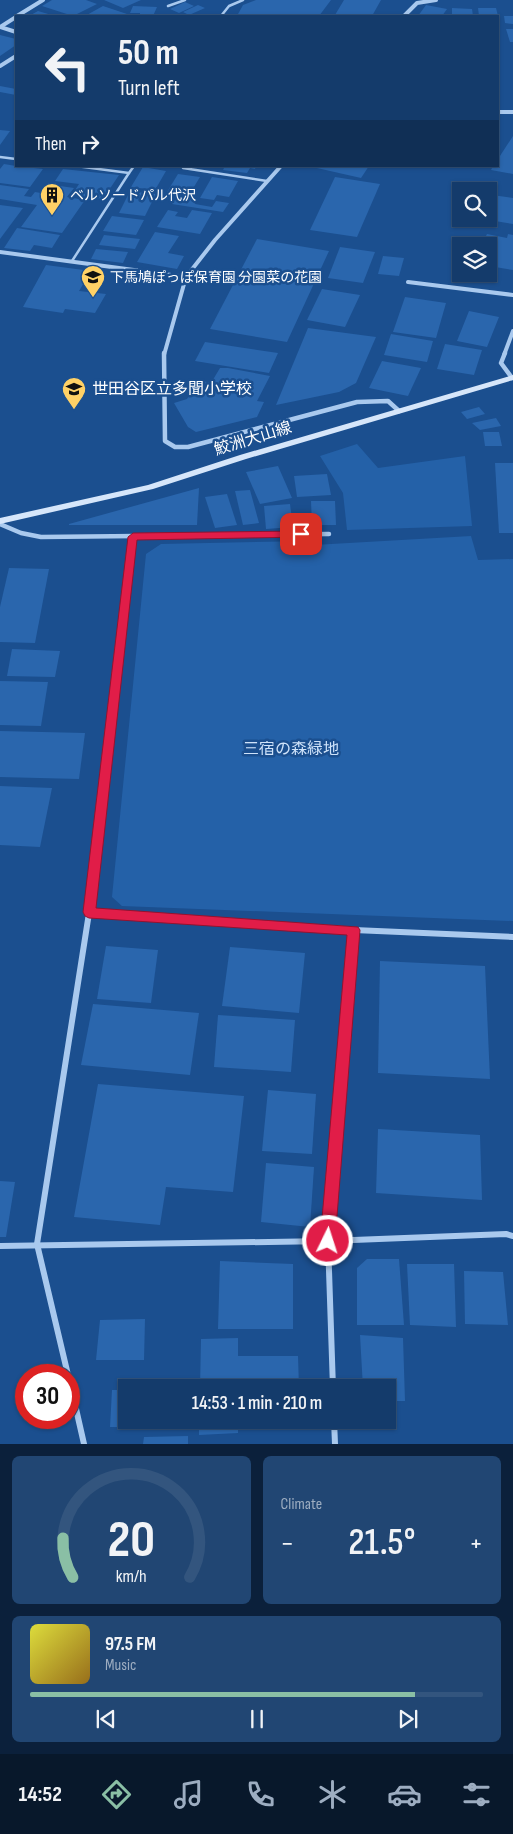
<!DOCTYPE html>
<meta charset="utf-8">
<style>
:root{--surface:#143b6b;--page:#214673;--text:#f1f3f6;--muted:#9dadc1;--line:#33557e;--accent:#8abfa5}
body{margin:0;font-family:"Sofia Sans Condensed","Noto Sans JP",sans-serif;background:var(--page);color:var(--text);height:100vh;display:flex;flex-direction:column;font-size:19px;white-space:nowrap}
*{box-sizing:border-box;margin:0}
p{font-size:16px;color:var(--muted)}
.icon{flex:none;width:28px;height:28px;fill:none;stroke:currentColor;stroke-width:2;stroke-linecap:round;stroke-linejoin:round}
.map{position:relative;height:1444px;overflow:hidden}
.details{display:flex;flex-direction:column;gap:12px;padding:12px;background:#0b203b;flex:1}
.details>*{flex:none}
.banner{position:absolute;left:15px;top:15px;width:484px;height:152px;border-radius:0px;box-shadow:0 1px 4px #0004,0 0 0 1px var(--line);background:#143b6b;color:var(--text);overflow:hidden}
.buttons{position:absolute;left:452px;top:182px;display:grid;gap:10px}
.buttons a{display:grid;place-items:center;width:45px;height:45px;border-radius:0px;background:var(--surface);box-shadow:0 1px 4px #0004,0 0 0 1px var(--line);font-size:25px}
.speed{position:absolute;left:15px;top:1364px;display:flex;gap:10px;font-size:25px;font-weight:700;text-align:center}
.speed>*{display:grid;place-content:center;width:65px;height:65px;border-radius:50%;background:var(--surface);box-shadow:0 1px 4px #0004,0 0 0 1px var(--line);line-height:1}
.speed .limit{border:8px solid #d22;background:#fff;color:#111}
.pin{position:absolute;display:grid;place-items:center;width:42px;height:42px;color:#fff;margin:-21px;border-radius:10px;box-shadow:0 2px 8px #0006}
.me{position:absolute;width:55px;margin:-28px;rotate:4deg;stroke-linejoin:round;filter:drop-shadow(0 0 4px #0008)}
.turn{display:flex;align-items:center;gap:18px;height:105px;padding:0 20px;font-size:22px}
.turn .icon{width:65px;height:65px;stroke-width:2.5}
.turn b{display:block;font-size:35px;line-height:42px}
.then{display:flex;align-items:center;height:48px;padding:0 20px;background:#0003;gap:10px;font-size:19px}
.big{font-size:38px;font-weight:600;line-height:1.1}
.details .tile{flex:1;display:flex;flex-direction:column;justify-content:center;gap:8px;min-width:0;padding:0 18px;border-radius:8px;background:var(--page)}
.details .dial{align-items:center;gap:0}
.dial svg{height:130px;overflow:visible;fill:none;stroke:var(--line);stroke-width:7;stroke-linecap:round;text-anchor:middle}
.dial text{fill:var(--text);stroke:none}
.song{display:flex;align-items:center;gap:15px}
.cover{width:60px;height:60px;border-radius:8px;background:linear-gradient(135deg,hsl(60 70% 55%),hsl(40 70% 35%))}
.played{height:5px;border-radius:2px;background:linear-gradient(90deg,var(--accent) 85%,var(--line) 85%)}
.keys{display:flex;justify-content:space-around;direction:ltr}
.heat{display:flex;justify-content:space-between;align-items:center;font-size:28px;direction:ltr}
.details .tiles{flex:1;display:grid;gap:12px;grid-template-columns:1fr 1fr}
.tile:last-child{grid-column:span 2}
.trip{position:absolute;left:118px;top:1379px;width:278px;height:50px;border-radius:0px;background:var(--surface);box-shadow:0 1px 4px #0004,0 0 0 1px var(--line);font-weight:600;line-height:50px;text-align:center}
.dock{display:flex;height:80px;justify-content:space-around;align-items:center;background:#08182b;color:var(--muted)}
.dock .icon{width:35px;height:35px}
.dock .on{color:var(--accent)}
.dock b{font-size:22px;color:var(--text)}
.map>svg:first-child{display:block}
.green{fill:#2461a8}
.building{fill:#2a66ad}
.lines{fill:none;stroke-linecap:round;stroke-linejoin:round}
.lane{stroke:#a9c9ee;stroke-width:2.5}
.street-far2{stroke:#a9c9ee;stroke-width:4}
.street-far1{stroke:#a9c9ee;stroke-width:4.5}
.street{stroke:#a9c9ee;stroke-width:6}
.secondary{fill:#d6e6fa;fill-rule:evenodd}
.route{fill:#e11d48;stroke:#92132f}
.labels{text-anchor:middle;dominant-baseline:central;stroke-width:5;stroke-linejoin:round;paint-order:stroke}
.far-poi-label{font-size:14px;fill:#fff;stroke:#1b4f8f;text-anchor:start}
.poi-label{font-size:16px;fill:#fff;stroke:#1b4f8f;text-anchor:start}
.street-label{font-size:16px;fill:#fff;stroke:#1b4f8f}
.park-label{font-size:16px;fill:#cfe3fa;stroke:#1b4f8f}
</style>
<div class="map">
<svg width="513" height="1444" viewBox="0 0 513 1444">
<rect width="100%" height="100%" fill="#1b4f8f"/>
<g class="green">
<path d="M357 444 378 468 465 456 472 526 347 530 343 493 320 456Z"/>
<path d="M471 536 478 560 513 559V921L122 906 112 897 146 554 161 544 309 541 314 545Z"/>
</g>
<g class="building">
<path d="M52 0H86L97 4 73 16 42 6Z"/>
<path d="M104 0H141L123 8Z"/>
<path d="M256 0H331L319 16H237L243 5Z"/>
<path d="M344 0H381L372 16 335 15Z"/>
<path d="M185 2 194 6 179 13 170 9Z"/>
<path d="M198 5 205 8 189 15 183 12Z"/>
<path d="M426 5 447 9 442 16H418Z"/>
<path d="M103 6 130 15 85 16Z"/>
<path d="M133 6 157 7 153 16H140V13H130Z"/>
<path d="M452 8 472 9 473 16H452Z"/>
<path d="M478 8H496L498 16H479Z"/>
<path d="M38 11 55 16H29Z"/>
<path d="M504 16H513V24L505 23Z"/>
<path d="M506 29H513V42H510Z"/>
<path d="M0 35 16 39V45L0 56Z"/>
<path d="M0 86 16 89V95L0 92Z"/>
<path d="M0 130 10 131 0 145Z"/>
<path d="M513 136V174L491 170 493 166H498V159Z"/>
<path d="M4 164 16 166 43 169 30 187 0 183V169Z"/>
<path d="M225 166H256L255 169 250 168 247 173 223 170Z"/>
<path d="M308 166H369L361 178Z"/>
<path d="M143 167 166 171 155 190 131 187Z"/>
<path d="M63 169 119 175 103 199 72 195 79 184 55 181Z"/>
<path d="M178 174 200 177 189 195 167 192Z"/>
<path d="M212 177 238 181 229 197 217 195 214 200 200 198Z"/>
<path d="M335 177 380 184 357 237 310 230Z"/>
<path d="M0 185 29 189 24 196 31 197 35 192 47 194 53 185 74 188 67 197 85 200 62 233 21 227 37 205 0 199Z"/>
<path d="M130 191 156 194 145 216 119 213Z"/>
<path d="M492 195 513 198V224L489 220V203Z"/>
<path d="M177 197 196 200 195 204 212 207 216 201 229 203 223 212 172 204Z"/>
<path d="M0 205 23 208 0 239Z"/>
<path d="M168 210 178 212 175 216 187 218 192 210 212 213 200 234 157 227Z"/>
<path d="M112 216 144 220 136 235 103 231Z"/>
<path d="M17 228 60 235 52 248 34 245 30 251 4 248Z"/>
<path d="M155 232 179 236 168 253 184 256 177 269 137 262Z"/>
<path d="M487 234 507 238 508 234 513 235V270L489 266V246H481Z"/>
<path d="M104 235 140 239 135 249 99 245Z"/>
<path d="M257 239 329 251 287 342 210 329Z"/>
<path d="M340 247 375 252 363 283 328 278Z"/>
<path d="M96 249 128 252 123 263 91 259Z"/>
<path d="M383 256 404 258 399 276 378 274Z"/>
<path d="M46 265 91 271 79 291 106 294 95 313 65 309 63 313 23 307Z"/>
<path d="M322 289 360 295 345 327 307 320Z"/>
<path d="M405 297 446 303 436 338 393 332Z"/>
<path d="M469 311 499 317 487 347 457 341Z"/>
<path d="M308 328 376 337 356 383 339 392 276 405Z"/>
<path d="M391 334 433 341 427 362 384 355Z"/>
<path d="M205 342 278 353 269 373 195 361Z"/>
<path d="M445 344 482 350 474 375 437 369Z"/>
<path d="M382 361 421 368 408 396 369 388Z"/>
<path d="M220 368H228L270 376 257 401 264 402 257 417 196 432 188 427 174 403 187 399 198 380 211 383Z"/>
<path d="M479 407 485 414 467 419 461 412Z"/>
<path d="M496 418 501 426 480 430 472 423Z"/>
<path d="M483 432H499L502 446H485Z"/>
<path d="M495 463H513V533H499Z"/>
<path d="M278 466 292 498 260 504 246 472Z"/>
<path d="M327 474 331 495 297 497 294 476Z"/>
<path d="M199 488 197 525H69V524Z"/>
<path d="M250 490 259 523 243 525 235 491Z"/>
<path d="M227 494 237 525 215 528 205 497Z"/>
<path d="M311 501H335L336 525H312Z"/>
<path d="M290 504 293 527 266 529 264 506Z"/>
<path d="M9 568 49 569 35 643 0 642V607Z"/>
<path d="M12 649 60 651 55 677 7 676Z"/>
<path d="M0 681 48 682 41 726 0 725Z"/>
<path d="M0 731 85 733 79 779 0 777Z"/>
<path d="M0 786 52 788 40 847 0 845Z"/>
<path d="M106 946 158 950 151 1003 97 999Z"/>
<path d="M230 947 305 953 299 1013 222 1006Z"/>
<path d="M380 961 485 966 490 1079 378 1073Z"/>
<path d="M93 1004 199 1013 190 1075 81 1065Z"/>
<path d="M218 1015 295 1020 291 1072 214 1067Z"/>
<path d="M98 1084 244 1096 233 1192 166 1187 160 1225 74 1217Z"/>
<path d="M268 1090 316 1094 312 1154 262 1151Z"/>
<path d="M378 1129 480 1135 482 1200 376 1193Z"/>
<path d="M266 1163 314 1167 310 1227 261 1222Z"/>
<path d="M0 1181 15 1182 6 1237H0Z"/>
<path d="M367 1259H399L404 1325H357V1268Z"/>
<path d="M220 1261 293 1264V1329H218Z"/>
<path d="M407 1264H454L456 1327 410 1325Z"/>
<path d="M464 1271 503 1272 508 1325 465 1324Z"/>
<path d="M145 1319 144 1360H96L100 1320Z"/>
<path d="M360 1335 403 1338 405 1401H386V1388H363Z"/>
<path d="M238 1338V1356H298L299 1388H200L201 1339Z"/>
<path d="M112 1390H126V1420H190V1428L110 1427Z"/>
<path d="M199 1420H238V1433L199 1435Z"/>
<rect x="265" y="1420" width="36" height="10"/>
<path d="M188 1436V1444H143L144 1437Z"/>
</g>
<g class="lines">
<g class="lane">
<path d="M168 6 185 0"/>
<path d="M221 16 229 6 243 0"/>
<path d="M0 157 16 159"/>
<path d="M183 168 267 181"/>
<path d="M129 173 134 166"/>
<path d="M72 261 129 173 76 166"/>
</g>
<g class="street-far2">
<path d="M17 16 43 0"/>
<path d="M404 16 417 3 436 0"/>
<path d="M0 27 16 17"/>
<path d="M0 27 16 32"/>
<path d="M0 66 16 56"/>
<path d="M498 112H513"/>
<path d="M0 252 186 277"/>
<path d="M408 282 513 295"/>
<path d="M164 355 186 277 215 240 281 166"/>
<path d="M504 355 513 331"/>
</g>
<g class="street-far1">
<path d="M164 353 165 441 175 447H188L357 402 388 401 399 411"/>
<path d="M505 353 501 363 512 378"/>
<path d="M0 524 21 533 41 537 329 534"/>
<path d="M99 824 133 537"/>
</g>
<g class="street">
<path d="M89 913 354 930 513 937"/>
<path d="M0 1246 328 1241 506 1234 513 1236"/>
<path d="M68 1375 37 1244 89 913 100 822"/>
<path d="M69 1378 84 1444"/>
<path d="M333 1388 328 1241 354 930"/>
<path d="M334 1420 335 1444"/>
</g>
<path class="secondary" d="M513 375V380L246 459 153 489 0 524V518L148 485 240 455Z"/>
</g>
<path class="route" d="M301 531 304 532V537L137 540 96 908 358 927 360 930 335 1241 333 1246 328 1248 322 1246 320 1241 347 935 89 918 85 916 83 912 128 537 133 533Z"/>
<defs>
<g id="building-pin" transform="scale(1.25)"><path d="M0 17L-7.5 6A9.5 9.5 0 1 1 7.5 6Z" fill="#ffd166" stroke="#1b4f8f"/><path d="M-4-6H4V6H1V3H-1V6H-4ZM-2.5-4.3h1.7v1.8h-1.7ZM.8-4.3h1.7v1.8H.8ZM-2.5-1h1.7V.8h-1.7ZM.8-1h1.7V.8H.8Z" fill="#111"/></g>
<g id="school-pin" transform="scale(1.25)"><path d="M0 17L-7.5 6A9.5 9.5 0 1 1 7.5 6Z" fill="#ffd166" stroke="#1b4f8f"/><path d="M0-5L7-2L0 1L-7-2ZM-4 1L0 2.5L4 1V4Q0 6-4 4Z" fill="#111"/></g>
</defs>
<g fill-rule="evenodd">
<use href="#building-pin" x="52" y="195"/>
<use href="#school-pin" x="93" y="277"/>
<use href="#school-pin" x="74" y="389"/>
</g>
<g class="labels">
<g class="far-poi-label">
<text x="70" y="195">ベルソードパル代沢</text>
<text x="110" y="277">下馬鳩ぽっぽ保育園 分園菜の花園</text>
</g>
<g class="poi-label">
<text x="92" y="389">世田谷区立多聞小学校</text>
</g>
<g class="street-label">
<text transform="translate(253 439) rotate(-17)">鮫洲大山線</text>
</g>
<g class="park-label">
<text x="291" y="749">三宿の森緑地</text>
</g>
</g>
</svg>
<div class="buttons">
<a><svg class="icon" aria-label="search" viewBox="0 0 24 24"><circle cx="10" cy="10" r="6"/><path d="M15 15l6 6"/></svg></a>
<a><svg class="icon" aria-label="layers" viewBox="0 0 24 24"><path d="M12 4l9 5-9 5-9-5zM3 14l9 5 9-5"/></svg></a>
</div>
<div class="speed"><div class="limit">30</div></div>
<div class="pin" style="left:301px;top:534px;background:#d93025"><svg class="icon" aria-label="arrive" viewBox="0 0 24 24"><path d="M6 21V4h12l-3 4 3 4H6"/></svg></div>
<svg class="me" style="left:328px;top:1241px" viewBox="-20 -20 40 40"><circle r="17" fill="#e11d48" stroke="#fff" stroke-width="3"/><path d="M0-11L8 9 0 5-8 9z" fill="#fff"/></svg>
<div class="trip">14:53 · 1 min · 210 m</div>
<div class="banner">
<div class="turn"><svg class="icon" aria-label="left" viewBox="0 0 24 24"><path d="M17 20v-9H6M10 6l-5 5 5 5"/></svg><div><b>50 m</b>Turn left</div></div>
<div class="then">Then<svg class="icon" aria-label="right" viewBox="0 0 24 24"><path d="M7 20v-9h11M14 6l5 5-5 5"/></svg></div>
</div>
</div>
<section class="details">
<div class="tiles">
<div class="tile dial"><svg viewBox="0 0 100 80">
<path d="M14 69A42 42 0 1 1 86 69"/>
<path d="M14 69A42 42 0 0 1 8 45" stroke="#8abfa5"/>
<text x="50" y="56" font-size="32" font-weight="700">20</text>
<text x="50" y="72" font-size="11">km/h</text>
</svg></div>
<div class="tile"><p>Climate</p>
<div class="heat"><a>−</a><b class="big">21.5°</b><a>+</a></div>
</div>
<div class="tile">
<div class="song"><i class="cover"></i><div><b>97.5 FM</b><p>Music</p></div></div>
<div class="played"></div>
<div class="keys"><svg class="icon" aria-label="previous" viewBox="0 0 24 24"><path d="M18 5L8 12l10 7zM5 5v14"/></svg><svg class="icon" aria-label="pause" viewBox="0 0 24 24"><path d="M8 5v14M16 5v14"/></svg><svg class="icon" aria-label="next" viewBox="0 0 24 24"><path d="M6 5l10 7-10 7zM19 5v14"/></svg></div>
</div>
</div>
</section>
<nav class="dock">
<b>14:52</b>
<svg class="icon on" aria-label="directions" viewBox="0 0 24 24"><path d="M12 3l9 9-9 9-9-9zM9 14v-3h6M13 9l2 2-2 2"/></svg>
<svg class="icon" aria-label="music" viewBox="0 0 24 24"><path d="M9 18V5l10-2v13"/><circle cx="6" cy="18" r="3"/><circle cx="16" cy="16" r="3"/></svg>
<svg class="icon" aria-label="phone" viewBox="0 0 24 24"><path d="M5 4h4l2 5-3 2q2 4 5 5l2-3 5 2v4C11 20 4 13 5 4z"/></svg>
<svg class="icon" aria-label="climate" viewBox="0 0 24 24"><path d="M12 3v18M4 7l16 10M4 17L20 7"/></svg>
<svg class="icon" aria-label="car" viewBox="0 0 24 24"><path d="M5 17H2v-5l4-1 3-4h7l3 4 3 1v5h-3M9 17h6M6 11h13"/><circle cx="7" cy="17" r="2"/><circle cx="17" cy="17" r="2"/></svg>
<svg class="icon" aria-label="filters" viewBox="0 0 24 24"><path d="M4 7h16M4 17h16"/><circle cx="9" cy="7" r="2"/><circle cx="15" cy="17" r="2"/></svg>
</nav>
